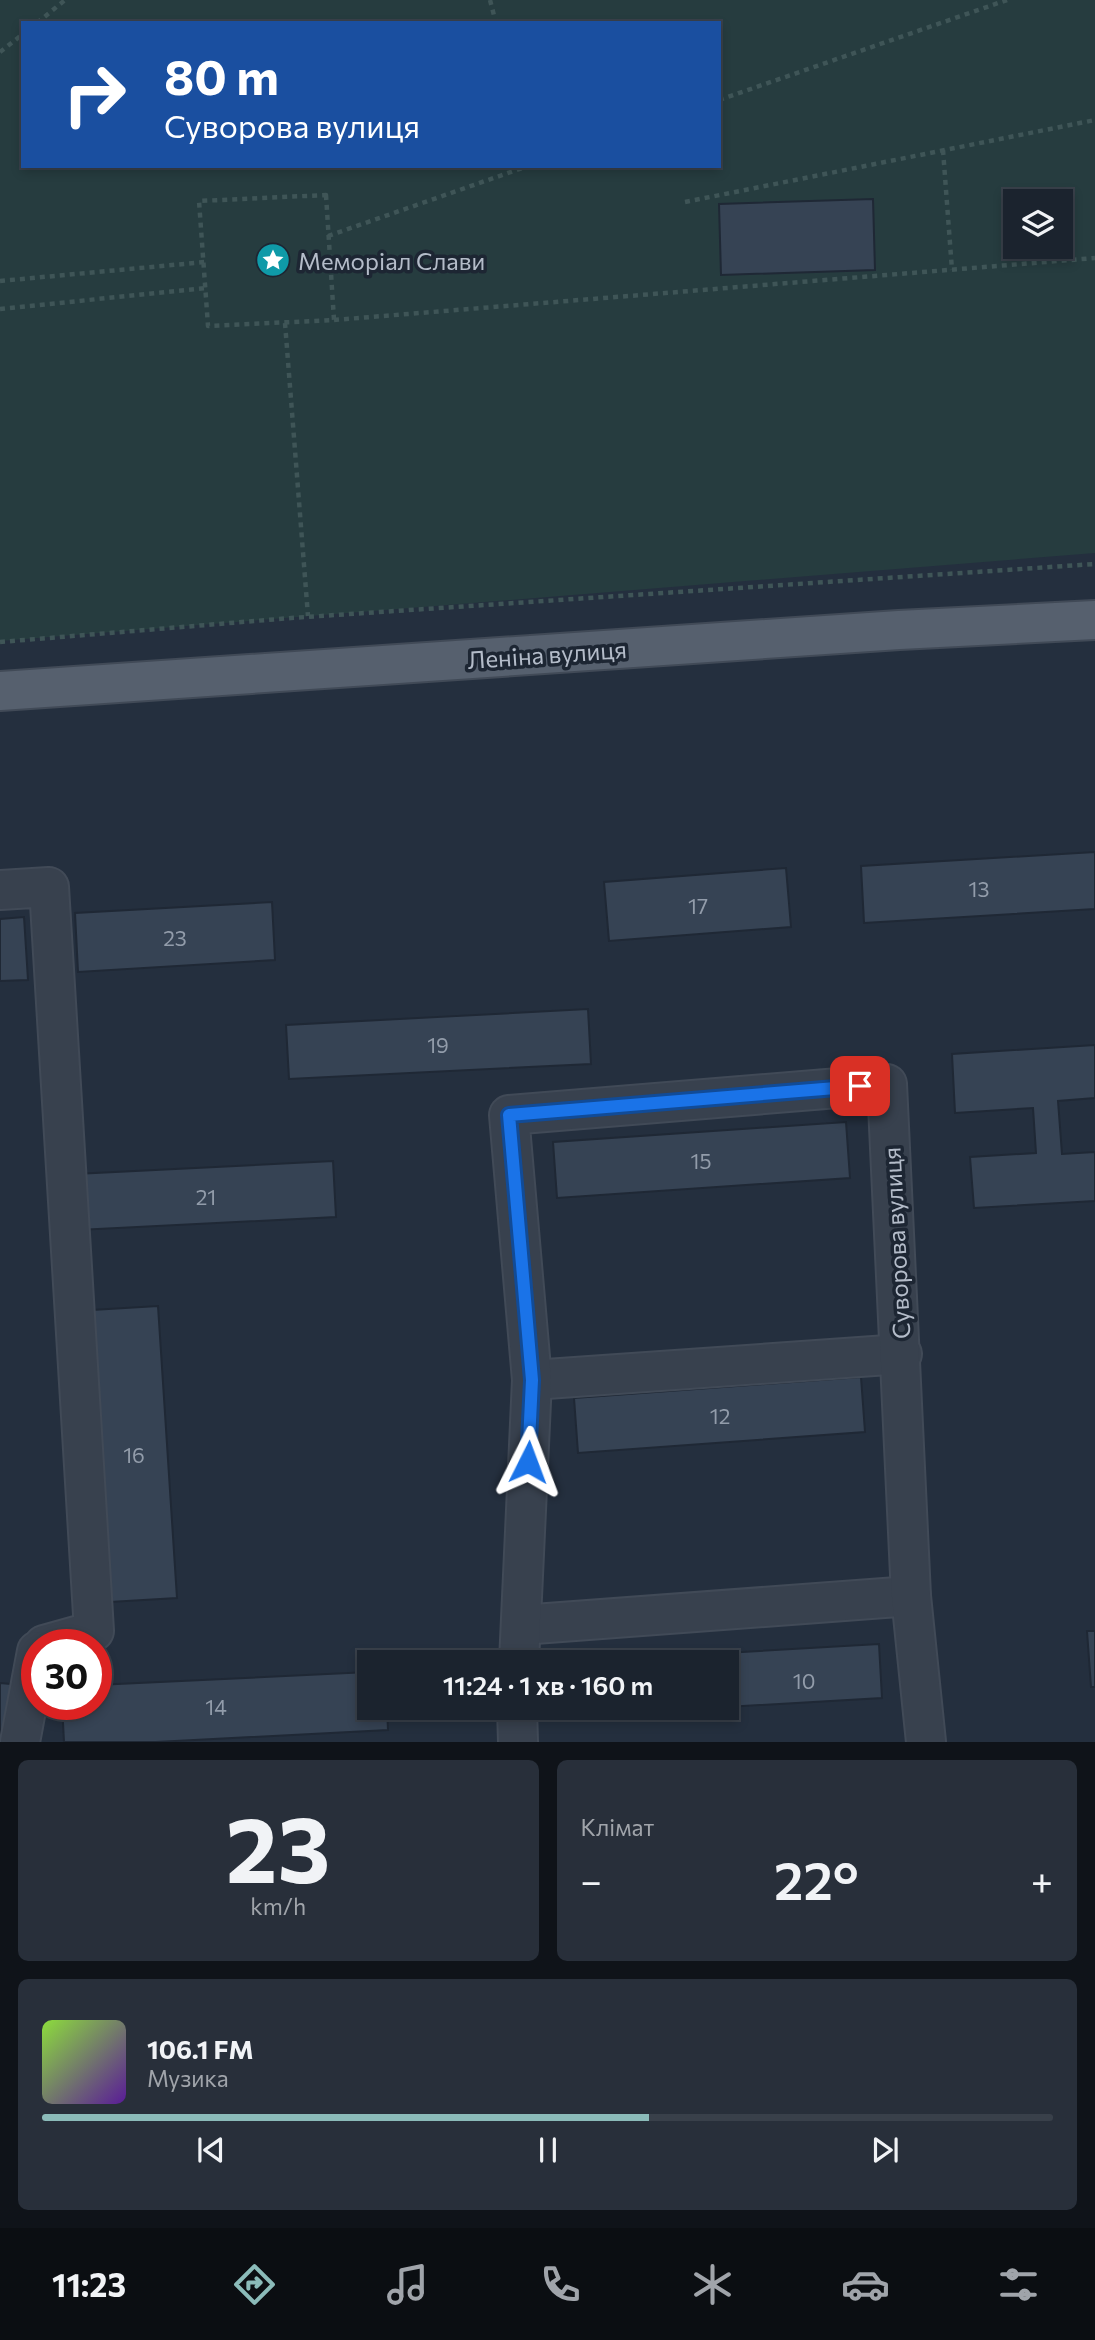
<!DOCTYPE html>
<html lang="uk">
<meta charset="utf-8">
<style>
:root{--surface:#1b232e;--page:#282f3a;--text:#f1f3f6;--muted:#a0a4aa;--line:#39404a;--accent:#8bbbb9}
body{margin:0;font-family:Commissioner,sans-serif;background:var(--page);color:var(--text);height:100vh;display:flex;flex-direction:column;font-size:26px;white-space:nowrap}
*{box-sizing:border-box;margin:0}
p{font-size:23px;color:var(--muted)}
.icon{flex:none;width:38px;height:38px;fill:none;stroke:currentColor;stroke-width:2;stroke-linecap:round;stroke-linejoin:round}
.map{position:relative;height:1742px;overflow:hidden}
.details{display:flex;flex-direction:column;gap:18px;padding:18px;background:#0f1319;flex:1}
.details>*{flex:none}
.guide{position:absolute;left:21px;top:21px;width:700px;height:147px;border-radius:0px;box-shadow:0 4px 10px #0003,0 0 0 2px var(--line);background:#1a4fa0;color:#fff;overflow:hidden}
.controls{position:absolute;left:1003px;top:189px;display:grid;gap:14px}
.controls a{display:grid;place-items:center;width:70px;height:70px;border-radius:0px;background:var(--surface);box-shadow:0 4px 10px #0003,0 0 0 2px var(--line);font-size:35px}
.speed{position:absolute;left:21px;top:1629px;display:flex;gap:14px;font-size:35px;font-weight:700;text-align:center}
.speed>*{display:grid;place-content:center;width:91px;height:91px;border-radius:50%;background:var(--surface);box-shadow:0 4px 10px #0003,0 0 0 2px var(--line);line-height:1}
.speed .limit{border:10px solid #d22;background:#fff;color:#111}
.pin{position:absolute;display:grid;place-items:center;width:60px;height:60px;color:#fff;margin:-30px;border-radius:14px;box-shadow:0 4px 10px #0006}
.me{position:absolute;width:77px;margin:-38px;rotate:3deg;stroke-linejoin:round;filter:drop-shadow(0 0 5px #0008)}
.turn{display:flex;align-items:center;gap:24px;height:147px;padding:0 28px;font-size:32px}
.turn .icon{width:91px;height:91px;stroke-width:2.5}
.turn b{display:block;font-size:49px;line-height:60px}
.big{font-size:52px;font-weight:600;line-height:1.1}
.details .widget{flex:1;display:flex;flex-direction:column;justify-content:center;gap:10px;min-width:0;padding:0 24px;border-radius:10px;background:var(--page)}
.details .dial{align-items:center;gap:0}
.dial b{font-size:91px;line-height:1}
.song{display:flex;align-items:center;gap:21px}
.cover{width:84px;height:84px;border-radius:10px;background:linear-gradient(135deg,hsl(90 70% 55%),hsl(270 70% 35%))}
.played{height:7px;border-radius:4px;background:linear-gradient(90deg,var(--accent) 60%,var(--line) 60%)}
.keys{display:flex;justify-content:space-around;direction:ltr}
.heat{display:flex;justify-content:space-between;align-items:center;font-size:38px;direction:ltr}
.details .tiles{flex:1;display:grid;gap:18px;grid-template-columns:1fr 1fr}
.widget:last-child{grid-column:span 2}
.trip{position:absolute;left:357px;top:1650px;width:382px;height:70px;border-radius:0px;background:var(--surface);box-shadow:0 4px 10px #0003,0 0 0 2px var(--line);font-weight:600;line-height:70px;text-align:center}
.dock{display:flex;height:112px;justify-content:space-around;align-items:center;background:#0b0e12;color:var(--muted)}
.dock .icon{width:49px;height:49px}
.dock .current{color:var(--accent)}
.dock b{font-size:32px;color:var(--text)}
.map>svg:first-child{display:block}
.green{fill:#263c3f;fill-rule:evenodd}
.building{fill:#364354;stroke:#1f2835;stroke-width:2}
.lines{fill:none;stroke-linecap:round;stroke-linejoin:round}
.minor-casing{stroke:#414a57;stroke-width:42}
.major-casing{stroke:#414a57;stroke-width:42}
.path{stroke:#3f5557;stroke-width:4.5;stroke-dasharray:5 5;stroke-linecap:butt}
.minor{stroke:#38414e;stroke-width:38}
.major{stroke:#56606e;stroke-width:38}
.route-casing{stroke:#114b97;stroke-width:18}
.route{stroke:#1a73e8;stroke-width:12}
.labels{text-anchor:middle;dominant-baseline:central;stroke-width:7;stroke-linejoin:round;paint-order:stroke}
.number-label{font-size:21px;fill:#929caa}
.poi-label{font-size:24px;fill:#b4bcc9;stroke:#1d2633;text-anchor:start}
.street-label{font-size:24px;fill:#b4bcc9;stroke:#1d2633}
</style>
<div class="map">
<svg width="1095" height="1742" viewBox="0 0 1095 1742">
<rect width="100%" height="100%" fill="#242f3e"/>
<path class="green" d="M0 0H1095V553L0 641ZM23 23H719V166H23ZM1015 201H1060V247H1015Z"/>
<g class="building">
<path d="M873 199 875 270 721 275 719 204Z"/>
<path d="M1095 852V909L864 923 861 866Z"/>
<path d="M786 868 791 927 609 941 604 882Z"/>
<path d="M272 902 275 960 78 972 75 913Z"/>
<path d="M24 917 28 980 0 981V919Z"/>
<path d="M588 1009 591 1064 289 1079 286 1025Z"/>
<path d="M1095 1045V1098L1058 1101 1062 1154 1095 1152V1201L974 1208 970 1157 1036 1153 1033 1108 955 1113 952 1054Z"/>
<path d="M846 1122 850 1178 557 1198 553 1142Z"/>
<path d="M333 1161 336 1217 78 1230 75 1174Z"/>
<path d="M158 1306 177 1598 110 1602 92 1310Z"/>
<path d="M861 1377 865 1432 578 1453 574 1398Z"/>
<path d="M1087 1631H1095V1687H1091Z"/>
<path d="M879 1644 882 1698 726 1707V1662H569Z"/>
<path d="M369 1672V1708H387L388 1730 156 1742H64L62 1704H96V1685Z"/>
<path d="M0 1683 11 1684 5 1742H0Z"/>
<path d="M571 1708H711L572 1716Z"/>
</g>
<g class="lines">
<g class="minor-casing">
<g id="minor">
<path d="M0 890 49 887 94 1631 44 1645"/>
<path d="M532 1380 902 1354"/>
<path d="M521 1625 911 1596"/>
<path d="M519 1662 532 1380 509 1115 887 1084 911 1596 926 1742"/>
<path d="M517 1708 518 1742"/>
<path d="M20 1742 37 1651"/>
</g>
</g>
<g class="major-casing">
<path id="major" d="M0 691 899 630 1095 620"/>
</g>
<g class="path">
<path d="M490 0 496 23"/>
<path d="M37 23 65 0"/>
<path d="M0 52 23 34"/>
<path d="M719 100 1007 0"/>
<path d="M943 150 952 270"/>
<path d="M326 195 334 320 208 326 199 201Z"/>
<path d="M685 202 1095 120"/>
<path d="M328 236 528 166"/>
<path d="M0 281 205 262"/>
<path d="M0 309 206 288"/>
<path d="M334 320 1095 258"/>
<path d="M285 323 308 616"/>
<path d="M0 642 291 618 1095 564"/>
</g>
<use href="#minor" class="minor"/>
<use href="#major" class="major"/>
</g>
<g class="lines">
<g class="route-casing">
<path id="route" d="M528 1462 532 1380 509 1115 860 1086"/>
</g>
<use href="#route" class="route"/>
</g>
<defs>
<g id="sight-disc" transform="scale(1.75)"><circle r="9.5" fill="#0f9aa8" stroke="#1d2633"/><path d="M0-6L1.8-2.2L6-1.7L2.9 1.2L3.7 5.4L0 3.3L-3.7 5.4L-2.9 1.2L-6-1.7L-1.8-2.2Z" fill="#fff"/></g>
</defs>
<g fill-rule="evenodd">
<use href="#sight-disc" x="273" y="260"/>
</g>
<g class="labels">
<g class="number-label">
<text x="979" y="888">13</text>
<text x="698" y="905">17</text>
<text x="175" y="937">23</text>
<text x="438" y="1044">19</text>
<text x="701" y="1160">15</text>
<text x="206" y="1196">21</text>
<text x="720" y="1415">12</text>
<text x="134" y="1454">16</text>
<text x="804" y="1680">10</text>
<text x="216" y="1706">14</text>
</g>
<g class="poi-label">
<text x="298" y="260">Меморіал Слави</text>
</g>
<g class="street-label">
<text transform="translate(547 654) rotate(-4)">Леніна вулиця</text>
<text transform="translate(896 1243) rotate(-93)">Суворова вулиця</text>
</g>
</g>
</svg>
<div class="controls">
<a><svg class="icon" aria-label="layers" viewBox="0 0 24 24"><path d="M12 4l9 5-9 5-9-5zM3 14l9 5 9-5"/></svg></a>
</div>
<div class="speed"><div class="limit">30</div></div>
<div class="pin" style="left:860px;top:1086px;background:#d93025"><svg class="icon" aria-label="arrive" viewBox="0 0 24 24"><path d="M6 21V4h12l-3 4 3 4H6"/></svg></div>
<svg class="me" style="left:528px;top:1462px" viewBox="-20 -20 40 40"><path d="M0-17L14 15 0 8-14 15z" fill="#1a73e8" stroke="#fff" stroke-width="4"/></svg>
<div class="trip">11:24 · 1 хв · 160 m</div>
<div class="guide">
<div class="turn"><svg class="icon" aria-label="right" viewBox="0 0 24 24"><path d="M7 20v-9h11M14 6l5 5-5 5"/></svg><div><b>80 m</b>Суворова вулиця</div></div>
</div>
</div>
<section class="details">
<div class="tiles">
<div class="widget dial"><b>23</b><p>km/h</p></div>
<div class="widget"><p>Клімат</p>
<div class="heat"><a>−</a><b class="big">22°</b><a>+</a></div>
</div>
<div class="widget">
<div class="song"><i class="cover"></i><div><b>106.1 FM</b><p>Музика</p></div></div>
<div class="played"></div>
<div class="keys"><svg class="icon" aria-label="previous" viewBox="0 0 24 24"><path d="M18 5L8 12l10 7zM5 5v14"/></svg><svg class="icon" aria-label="pause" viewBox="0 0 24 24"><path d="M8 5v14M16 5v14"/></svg><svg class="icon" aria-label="next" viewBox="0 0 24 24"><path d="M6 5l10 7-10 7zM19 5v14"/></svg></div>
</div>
</div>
</section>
<nav class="dock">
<b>11:23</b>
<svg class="icon current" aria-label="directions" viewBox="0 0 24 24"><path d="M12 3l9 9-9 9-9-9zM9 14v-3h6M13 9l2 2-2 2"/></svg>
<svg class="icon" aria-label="music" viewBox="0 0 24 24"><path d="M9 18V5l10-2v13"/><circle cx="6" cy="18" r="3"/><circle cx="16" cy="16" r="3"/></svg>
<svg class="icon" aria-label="phone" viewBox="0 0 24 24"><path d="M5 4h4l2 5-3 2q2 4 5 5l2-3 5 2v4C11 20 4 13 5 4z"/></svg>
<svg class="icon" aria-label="climate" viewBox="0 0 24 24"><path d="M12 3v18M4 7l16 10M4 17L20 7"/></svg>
<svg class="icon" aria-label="car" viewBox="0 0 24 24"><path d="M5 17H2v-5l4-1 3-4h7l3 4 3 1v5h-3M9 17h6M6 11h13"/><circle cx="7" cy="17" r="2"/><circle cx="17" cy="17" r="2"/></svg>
<svg class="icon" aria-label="filters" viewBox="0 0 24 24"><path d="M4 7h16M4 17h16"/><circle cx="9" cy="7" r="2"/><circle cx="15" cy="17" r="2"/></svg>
</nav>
